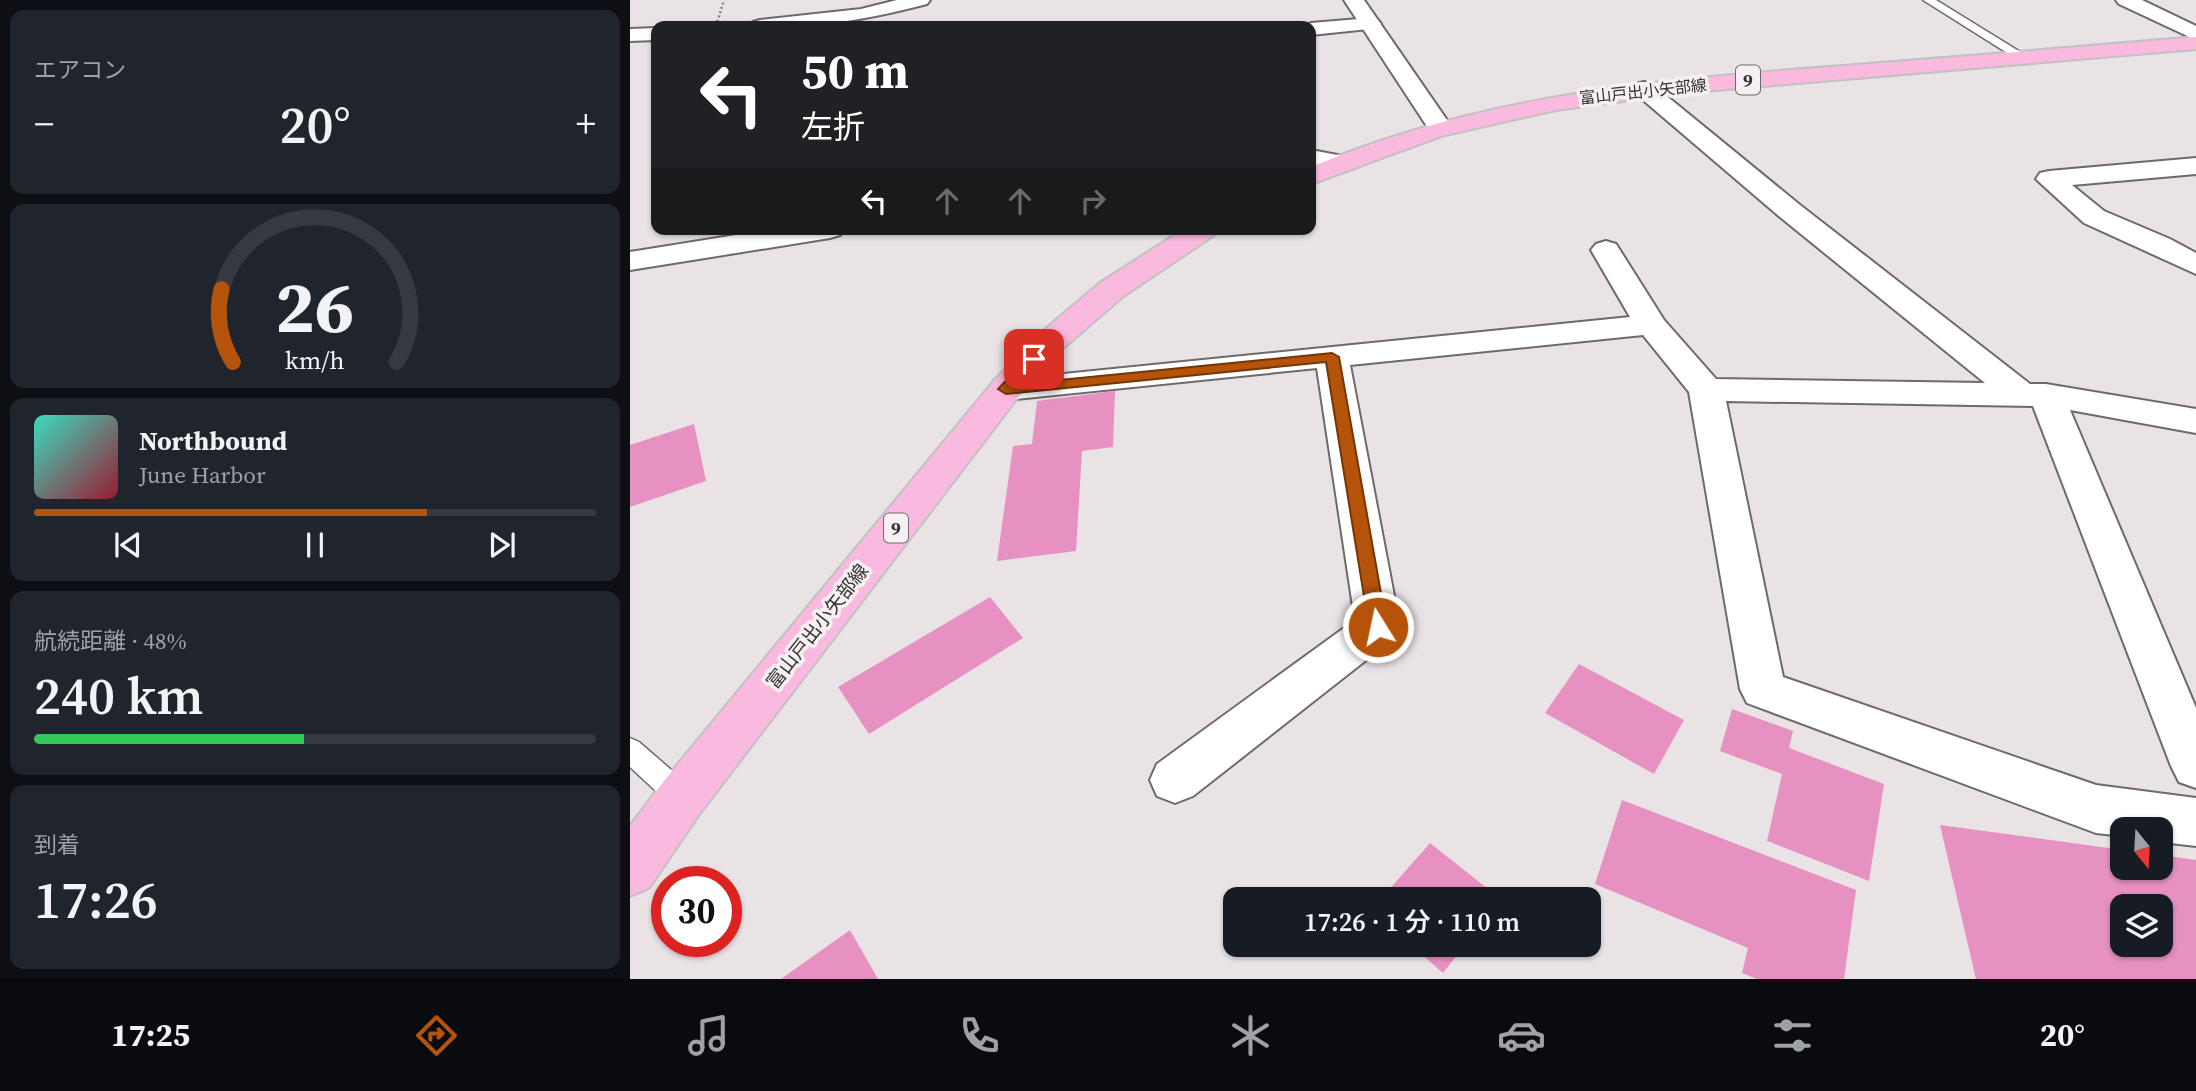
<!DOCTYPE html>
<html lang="ja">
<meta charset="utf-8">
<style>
:root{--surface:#171b24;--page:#20242c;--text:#f1f3f6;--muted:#9ea1a6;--line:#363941;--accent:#b45309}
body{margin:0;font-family:"Source Serif 4","Noto Sans JP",serif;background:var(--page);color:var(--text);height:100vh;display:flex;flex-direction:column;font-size:26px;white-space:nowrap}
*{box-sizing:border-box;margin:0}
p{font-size:23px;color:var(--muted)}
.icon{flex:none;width:38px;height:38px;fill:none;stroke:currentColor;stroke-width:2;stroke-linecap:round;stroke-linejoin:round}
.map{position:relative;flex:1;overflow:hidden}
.drawer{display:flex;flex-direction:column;gap:10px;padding:10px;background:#0d0f14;width:630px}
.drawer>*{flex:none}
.hud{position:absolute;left:21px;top:21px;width:665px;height:214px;border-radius:14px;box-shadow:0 2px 5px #0004;background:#202124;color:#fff;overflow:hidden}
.needle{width:46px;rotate:162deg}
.fabs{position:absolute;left:1480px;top:817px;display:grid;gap:14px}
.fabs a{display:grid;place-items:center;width:63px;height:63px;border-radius:14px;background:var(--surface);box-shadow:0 2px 5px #0004;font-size:35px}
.speed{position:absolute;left:21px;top:866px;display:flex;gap:14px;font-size:35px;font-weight:700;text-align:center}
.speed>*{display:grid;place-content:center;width:91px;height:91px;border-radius:50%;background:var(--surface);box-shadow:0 2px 5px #0004;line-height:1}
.speed .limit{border:10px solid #d22;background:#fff;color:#111}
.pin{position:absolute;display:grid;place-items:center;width:60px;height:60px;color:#fff;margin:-30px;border-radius:14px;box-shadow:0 4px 10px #0006}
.me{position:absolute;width:77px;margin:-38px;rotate:350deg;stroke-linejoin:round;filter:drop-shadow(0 0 5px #0008)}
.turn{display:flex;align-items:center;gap:24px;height:147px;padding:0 35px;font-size:32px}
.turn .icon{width:91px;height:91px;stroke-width:2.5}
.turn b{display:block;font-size:49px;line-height:60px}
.lanes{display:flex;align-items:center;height:66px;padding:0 35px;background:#0003;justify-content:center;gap:35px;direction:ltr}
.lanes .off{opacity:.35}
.big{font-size:52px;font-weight:600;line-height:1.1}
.drawer .widget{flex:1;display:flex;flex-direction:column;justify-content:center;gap:10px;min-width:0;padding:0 24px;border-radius:14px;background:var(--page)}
.drawer .dial{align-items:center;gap:0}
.dial svg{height:182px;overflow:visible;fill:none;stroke:var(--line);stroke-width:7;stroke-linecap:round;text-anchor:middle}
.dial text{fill:var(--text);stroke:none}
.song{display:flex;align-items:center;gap:21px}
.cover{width:84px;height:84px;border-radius:10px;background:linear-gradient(135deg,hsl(170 70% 55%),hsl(350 70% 35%))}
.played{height:7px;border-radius:4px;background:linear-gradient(90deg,var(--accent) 70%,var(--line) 70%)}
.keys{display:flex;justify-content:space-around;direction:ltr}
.heat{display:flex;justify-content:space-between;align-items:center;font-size:38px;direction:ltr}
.charge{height:10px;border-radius:5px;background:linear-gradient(90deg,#34c759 48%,var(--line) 0)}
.trip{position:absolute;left:593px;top:887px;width:378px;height:70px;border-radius:14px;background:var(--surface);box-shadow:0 2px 5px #0004;font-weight:600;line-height:70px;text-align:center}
.tab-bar{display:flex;height:112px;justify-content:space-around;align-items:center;background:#090b0e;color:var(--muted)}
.tab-bar .icon{width:49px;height:49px}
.tab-bar .current{color:var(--accent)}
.tab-bar b{font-size:32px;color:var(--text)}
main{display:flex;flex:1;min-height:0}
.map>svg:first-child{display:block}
.building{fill:#e691c2;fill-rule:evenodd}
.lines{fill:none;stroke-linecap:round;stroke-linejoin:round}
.lane-casing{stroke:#6e696b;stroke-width:3}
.street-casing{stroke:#6e696b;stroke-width:4}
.secondary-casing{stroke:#6e696b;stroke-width:4}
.primary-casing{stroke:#c2c1c2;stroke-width:4}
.path{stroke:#888486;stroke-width:2.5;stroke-dasharray:2 2.5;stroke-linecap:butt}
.lane{fill:#fff;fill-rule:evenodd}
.street{fill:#fff;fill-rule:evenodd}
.secondary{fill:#fff;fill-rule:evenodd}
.primary{fill:#fab9df;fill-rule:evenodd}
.route{fill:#b45309;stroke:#753606;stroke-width:2}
.labels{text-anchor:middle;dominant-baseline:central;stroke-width:7;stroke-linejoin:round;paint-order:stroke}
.far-street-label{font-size:16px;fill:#333132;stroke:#f6f0f3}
.shield{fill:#f6f0f3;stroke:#6e6a6c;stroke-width:2}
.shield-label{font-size:18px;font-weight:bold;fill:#333132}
.street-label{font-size:19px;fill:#333132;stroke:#f6f0f3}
</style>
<main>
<section class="drawer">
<div class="widget"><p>エアコン</p>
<div class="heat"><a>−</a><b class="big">20°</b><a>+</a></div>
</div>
<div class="widget dial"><svg viewBox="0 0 100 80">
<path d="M14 69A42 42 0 1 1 86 69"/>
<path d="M14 69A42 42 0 0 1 9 37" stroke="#b45309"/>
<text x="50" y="56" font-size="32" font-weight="700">26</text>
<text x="50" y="72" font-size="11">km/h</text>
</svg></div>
<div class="widget">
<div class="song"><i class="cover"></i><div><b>Northbound</b><p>June Harbor</p></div></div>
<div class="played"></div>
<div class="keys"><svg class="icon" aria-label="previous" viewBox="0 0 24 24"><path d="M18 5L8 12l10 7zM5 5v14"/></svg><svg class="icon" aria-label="pause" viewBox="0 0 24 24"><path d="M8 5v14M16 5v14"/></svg><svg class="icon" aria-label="next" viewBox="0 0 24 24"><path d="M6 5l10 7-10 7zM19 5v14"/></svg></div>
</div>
<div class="widget"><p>航続距離 · 48%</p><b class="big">240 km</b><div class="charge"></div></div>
<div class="widget"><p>到着</p><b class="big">17:26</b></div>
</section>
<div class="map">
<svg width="1566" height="979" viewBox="0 0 1566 979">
<rect width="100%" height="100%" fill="#e9e3e6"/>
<g class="building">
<path d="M485 391 483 447 452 451 446 551 367 561 383 446 402 444 407 401Z"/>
<path d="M64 424 76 481 0 507V445Z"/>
<path d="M360 597 393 638 239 734 208 687Z"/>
<path d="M949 664 1054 720 1024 774 915 713Z"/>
<path d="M1102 709 1163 731 1159 748 1254 784 1239 881 1137 841 1152 774 1090 751Z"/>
<path d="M992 800 1226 890 1214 979H1127L1112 973 1118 948 965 884Z"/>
<path d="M1310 825 1493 850V868H1531V855L1566 860V979H1346ZM1493 906H1531V945H1493Z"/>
<path d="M800 843 872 900H750Z"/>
<path d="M220 930 248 979H151Z"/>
<path d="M781 945H835L813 973Z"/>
</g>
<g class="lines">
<g class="lane-casing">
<g id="lane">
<path d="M1293 0H1306L1400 58 1390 61Z"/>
<path d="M0 738 9 742 62 788 66 797 62 806 52 810 42 806 0 767Z"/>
</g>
</g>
<g class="street-casing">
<g id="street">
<path d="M267 0H300L297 4C235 20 184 29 120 26L123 22 130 20 231 9Z"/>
<path d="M1486 0H1512L1566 26V40L1489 4Z"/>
<path d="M741 18 748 20 751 24 748 28 681 35V26H673L681 23Z"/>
<path d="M26 28V40L0 41V29Z"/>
<path d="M1014 82 1022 84 1170 205 1400 384H1416L1566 409V433L1440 410 1566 708V788L1549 782 1541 766 1403 406 1096 401 1153 677 1466 785 1566 798V846L1531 842V830H1493V836L1466 833 1117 703 1110 689 1059 392 1013 335 720 365 770 627 763 639 563 796 545 803 527 796 520 780 527 764 725 620 687 368 376 400 364 397 359 389 364 381 1000 317 961 250 966 244 976 241 986 244 1034 320 1086 379 1355 383 1150 217 1006 94 1002 89 1006 84Z"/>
<path d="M681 150 718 157 722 162 718 167 709 170 681 166Z"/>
<path d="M1566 158V174L1442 185 1474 211 1540 239 1566 253V274L1454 223 1406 179 1410 173 1419 171Z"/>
<path d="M144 229H214L210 235 200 238 0 270V252Z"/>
</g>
</g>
<g class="secondary-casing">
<path id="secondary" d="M714 0H734L821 126 818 131 809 133 800 131Z"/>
</g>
<g class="primary-casing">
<g id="primary">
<path d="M1566 37V49L1052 93 926 110 811 136 681 184V167C855 94 1027 80 1213 66 1331 57 1448 47 1566 37Z"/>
<path d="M554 229H588L584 235 492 297 430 351 388 397 70 813 19 888 0 896V826L34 781 364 381 406 337 470 283Z"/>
</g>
</g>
<path class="path" d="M86 26 94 0"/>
<use href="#lane" class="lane"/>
<use href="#street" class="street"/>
<use href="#secondary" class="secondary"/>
<use href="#primary" class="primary"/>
</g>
<path class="route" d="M702 353 709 357 757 627 754 632 748 634 741 632 739 627 696 362 376 394 368 389 399 356 404 355 411 359 389 384Z"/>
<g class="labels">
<g class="far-street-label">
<text transform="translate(1013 91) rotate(-6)">富山戸出小矢部線</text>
</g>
<g class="shield">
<rect x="1106" y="65.5" width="24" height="29" rx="5"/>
<rect x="254" y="513.5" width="24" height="29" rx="5"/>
</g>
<g class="shield-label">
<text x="1118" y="80">9</text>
<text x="266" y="528">9</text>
</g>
<g class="street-label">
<text transform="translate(187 626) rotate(-52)">富山戸出小矢部線</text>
</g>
</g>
</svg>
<div class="fabs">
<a><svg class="needle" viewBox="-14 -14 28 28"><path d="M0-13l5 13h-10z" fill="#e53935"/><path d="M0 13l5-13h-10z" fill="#9ea1a6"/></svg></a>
<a><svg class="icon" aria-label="layers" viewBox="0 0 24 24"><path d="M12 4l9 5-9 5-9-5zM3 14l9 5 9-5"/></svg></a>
</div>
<div class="speed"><div class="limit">30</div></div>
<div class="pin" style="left:404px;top:359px;background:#d93025"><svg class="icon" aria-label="arrive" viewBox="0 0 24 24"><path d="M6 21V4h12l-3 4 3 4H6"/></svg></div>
<svg class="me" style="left:748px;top:627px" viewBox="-20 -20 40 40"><circle r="17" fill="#b45309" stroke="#fff" stroke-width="3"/><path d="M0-11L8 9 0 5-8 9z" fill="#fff"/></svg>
<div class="trip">17:26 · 1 分 · 110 m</div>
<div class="hud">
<div class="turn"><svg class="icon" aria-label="left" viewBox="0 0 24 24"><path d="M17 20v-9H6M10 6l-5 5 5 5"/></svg><div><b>50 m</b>左折</div></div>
<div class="lanes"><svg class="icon" aria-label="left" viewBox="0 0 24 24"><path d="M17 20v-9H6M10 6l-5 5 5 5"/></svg><svg class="icon off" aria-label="ahead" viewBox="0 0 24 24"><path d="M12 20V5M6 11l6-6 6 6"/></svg><svg class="icon off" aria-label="ahead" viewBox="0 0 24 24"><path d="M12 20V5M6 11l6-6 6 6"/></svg><svg class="icon off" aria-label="right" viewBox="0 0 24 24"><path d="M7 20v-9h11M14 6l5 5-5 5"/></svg></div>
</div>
</div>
</main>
<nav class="tab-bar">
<b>17:25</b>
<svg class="icon current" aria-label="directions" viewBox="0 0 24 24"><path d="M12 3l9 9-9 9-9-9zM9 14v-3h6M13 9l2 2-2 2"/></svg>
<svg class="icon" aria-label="music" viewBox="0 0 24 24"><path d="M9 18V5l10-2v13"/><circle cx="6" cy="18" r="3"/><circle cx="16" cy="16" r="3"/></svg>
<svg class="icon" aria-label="phone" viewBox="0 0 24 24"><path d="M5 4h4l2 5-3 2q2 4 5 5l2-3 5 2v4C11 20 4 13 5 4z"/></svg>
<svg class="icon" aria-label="climate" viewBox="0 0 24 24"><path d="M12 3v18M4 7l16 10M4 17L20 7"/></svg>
<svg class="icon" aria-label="car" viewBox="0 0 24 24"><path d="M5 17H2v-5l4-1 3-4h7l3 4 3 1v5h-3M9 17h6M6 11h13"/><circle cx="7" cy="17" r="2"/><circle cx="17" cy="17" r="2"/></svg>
<svg class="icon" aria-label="filters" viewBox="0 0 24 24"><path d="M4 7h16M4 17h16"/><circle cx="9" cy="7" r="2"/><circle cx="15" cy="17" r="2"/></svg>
<b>20°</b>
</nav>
